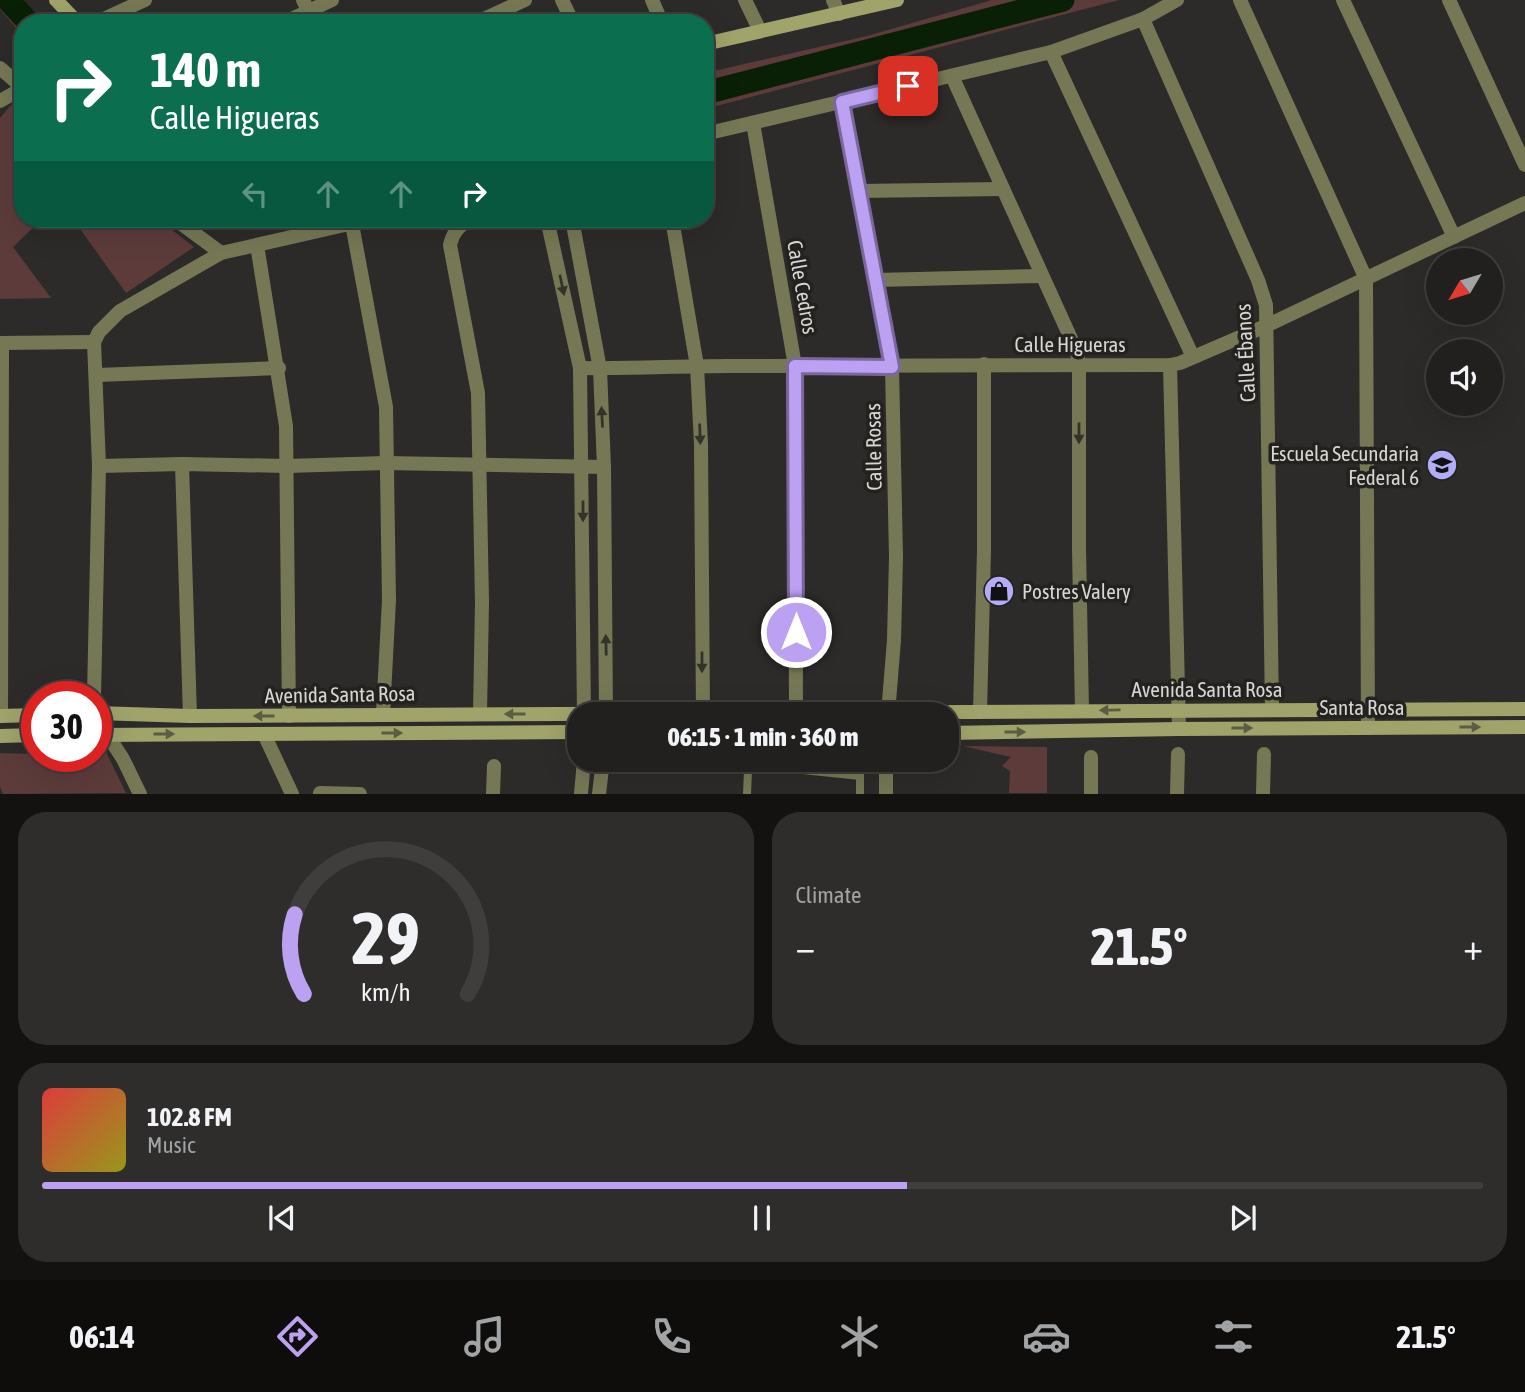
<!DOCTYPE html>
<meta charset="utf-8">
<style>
:root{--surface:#22201f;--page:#2e2d2c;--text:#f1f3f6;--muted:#a2a3a4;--line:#3f3e3d;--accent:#bca0f2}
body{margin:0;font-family:"Asap Condensed",sans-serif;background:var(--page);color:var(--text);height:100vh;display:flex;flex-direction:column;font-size:26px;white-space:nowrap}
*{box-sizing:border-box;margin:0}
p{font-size:23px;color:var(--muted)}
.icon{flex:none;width:38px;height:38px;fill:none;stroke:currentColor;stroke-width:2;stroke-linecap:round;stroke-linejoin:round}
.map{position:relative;height:794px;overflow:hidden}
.panel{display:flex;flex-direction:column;gap:18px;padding:18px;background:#131211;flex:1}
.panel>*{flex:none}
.guide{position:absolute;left:14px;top:14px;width:700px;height:214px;border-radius:28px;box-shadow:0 7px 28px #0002,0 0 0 2px var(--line);background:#0b6e4f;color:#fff;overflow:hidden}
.needle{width:46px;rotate:232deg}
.buttons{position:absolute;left:1426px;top:248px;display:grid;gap:14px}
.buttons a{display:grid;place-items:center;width:77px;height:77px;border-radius:50%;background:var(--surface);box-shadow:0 7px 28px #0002,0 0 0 2px var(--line);font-size:35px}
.speed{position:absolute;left:21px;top:681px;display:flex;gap:14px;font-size:35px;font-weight:700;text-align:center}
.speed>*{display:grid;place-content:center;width:91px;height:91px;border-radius:50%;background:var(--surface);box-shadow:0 7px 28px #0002,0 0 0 2px var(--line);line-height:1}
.speed .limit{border:10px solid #d22;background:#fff;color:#111}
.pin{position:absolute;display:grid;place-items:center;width:60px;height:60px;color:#fff;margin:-30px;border-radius:14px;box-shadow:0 4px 10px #0006}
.me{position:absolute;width:77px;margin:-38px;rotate:0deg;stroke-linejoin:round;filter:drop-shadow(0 0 5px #0008)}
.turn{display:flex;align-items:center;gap:24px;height:147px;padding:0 21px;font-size:32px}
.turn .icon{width:91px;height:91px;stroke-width:2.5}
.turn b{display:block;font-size:49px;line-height:60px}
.lanes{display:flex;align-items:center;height:66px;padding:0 21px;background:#0003;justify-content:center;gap:35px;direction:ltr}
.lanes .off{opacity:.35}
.big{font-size:52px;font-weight:800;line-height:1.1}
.panel .tile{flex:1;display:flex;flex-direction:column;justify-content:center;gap:10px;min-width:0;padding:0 24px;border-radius:28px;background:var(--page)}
.panel .dial{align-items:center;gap:0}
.dial svg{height:182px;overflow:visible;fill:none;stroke:var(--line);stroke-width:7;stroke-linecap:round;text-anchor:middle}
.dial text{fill:var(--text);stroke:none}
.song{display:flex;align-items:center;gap:21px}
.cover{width:84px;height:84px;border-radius:10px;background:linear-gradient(135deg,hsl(0 70% 55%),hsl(60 70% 35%))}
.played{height:7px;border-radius:4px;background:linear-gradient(90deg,var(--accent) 60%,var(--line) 60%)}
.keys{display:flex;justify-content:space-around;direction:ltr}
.heat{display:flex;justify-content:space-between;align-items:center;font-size:38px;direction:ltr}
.panel .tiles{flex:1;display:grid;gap:18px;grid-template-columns:1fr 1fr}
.tile:last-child{grid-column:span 2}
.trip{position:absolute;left:567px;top:702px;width:392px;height:70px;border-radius:28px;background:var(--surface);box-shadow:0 7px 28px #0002,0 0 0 2px var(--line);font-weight:800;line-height:70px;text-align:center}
.tab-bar{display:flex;height:112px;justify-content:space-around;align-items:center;background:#0e0d0c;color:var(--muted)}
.tab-bar .icon{width:49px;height:49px}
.tab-bar .selected{color:var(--accent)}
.tab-bar b{font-size:32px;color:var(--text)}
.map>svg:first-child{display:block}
.green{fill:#5d3b3b}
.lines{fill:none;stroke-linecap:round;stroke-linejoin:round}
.river{stroke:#092006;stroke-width:23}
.lane{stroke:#767855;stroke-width:8}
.street{stroke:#767855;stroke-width:14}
.secondary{stroke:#a0a36a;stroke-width:14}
.oneway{fill:#34332a}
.oneway2{fill:#5b5c41}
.route-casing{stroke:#7a689d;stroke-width:18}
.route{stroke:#bca0f2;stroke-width:12}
.labels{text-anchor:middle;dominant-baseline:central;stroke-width:7;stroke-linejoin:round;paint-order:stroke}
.street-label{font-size:21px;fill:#d7d6d5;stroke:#23221f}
.poi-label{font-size:21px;fill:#d7d6d5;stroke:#23221f;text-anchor:end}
</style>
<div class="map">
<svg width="1525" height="794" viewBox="0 0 1525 794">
<rect width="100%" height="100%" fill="#2d2b29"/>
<g class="green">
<path d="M0 0H22L44 23H23V36L0 9Z"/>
<path d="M992 0H1119L705 109V73L867 36Z"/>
<path d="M11 105 23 114V183L18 186 23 191V219H42L13 247 51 298 0 299V118Z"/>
<path d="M73 219H158L194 247 126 293Z"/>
<path d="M963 746 1047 747V793H1009L1010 771 1002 766 1011 757Z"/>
<path d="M96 752H106L126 793 3 794 0 787V753L96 756Z"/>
</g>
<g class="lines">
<g class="river">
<path d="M8 0 29 23"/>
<path d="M705 93 1063 0"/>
</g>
<g class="lane">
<path d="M860 760V794"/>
<path d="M747 794 748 771 755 765 860 776"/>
</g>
<g class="street">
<path d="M303 0 314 23"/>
<path d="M562 0 573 23"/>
<path d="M652 0 662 23"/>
<path d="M745 0 760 31"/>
<path d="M833 0 839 14"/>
<path d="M1240 0 1366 279 1368 728"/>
<path d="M1343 0 1454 237"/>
<path d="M1449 0 1525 165"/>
<path d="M1143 19 1258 280 1266 305 1272 710"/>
<path d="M95 23 145 0"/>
<path d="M283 23 332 0"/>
<path d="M475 23 525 0"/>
<path d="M1051 52 1193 357"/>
<path d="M0 68 23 88"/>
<path d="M952 76 1077 352 1079 365V548L1082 711"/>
<path d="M0 101 23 88"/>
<path d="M842 101 892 367 896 557 894 640 888 714"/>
<path d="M753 123 795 366 796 712"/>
<path d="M705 134 1051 52 1143 19 1177 0"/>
<path d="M859 191 1003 189"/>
<path d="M175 219 221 253"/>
<path d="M470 219C459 226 453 232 450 245L478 393 482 602 480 714"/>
<path d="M547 219 580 368 584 714"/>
<path d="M572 219 600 369 604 467 606 714"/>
<path d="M672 219 697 366 701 444 703 714"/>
<path d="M352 224 386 407 389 600 383 714"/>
<path d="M257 245 286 426 289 716"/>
<path d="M876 280 1041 276"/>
<path d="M0 343 94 342"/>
<path d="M1170 365 1179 729"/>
<path d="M580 368C629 369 679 366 729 366 876 365 1023 365 1170 365L1180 363 1268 325 1525 203"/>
<path d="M97 375 279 368"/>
<path d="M182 464 190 716"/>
<path d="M99 466 182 464 287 466 385 463 604 467"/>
<path d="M94 696 99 466 94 342 99 332 120 311 221 253 371 219"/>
<path d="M980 712 984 550V364"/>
<path d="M1 716 2 343"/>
<path d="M96 717 123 759 140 794"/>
<path d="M264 734 292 794"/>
<path d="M886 760V794"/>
<path d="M320 793 360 794"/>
<path d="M493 794 494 766"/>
<path d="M581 794 584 760"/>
<path d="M599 794 603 760"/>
<path d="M1091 794V757"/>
<path d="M1177 794 1178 754"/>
<path d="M1263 794 1264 754"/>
</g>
<g class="secondary">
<path d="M56 0 78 23"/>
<path d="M705 44 897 0"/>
<path d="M96 713 190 716 1525 709"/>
<path d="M0 716 37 715"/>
<path d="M947 733 1179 729 1525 727"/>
<path d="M96 735 579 732"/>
<path d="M0 736 37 735"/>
</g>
</g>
<defs><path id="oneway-solid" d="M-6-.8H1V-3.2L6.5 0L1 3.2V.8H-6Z" transform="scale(1.75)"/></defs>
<g class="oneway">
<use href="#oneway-solid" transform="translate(562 285) rotate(78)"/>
<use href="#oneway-solid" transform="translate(602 417) rotate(-93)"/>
<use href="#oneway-solid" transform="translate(1079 433) rotate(90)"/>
<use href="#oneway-solid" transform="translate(700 434) rotate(88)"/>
<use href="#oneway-solid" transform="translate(583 511) rotate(90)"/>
<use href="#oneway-solid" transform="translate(606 645) rotate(-91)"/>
<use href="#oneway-solid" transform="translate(702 662) rotate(90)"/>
</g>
<g class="oneway2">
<use href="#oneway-solid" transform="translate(1110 710) rotate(179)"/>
<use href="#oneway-solid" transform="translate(515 714) rotate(180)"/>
<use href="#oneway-solid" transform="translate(264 716) rotate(180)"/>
<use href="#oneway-solid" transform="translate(1470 727)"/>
<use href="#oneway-solid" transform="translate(1242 728)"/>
<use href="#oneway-solid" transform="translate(1015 732)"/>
<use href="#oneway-solid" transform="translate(392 733)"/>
<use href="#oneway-solid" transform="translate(164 734)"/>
</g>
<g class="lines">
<g class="route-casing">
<path id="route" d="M796 632 795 366 892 367 842 102 908 86"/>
</g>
<use href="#route" class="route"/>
</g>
<defs>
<g id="school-disc" transform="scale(1.575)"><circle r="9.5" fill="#b3adf9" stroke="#23221f"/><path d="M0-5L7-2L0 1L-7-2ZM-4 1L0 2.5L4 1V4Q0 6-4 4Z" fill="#111"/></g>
<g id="shop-disc" transform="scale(1.575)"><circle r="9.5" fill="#b3adf9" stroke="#23221f"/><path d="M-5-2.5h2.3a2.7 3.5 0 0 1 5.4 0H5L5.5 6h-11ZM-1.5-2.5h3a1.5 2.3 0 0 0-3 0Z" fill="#111"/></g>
</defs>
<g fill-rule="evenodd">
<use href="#school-disc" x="1442" y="465"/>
<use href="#shop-disc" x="999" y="591"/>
</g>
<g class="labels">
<g class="street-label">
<text transform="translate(803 287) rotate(80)">Calle Cedros</text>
<text x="1070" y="344">Calle Higueras</text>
<text transform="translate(1245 353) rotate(-93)">Calle Ébanos</text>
<text transform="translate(873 447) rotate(-91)">Calle Rosas</text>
<text x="1207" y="689">Avenida Santa Rosa</text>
<text transform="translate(340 694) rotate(-1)">Avenida Santa Rosa</text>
<text x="1362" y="707">Santa Rosa</text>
</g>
<g class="poi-label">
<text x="1419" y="453">Escuela Secundaria<tspan x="1419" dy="24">Federal 6</tspan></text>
<text x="1022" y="591" text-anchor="start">Postres Valery</text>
</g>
</g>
</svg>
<div class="buttons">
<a><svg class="needle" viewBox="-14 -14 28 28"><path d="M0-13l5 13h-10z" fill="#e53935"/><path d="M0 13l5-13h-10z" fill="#a2a3a4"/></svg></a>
<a><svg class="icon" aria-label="sound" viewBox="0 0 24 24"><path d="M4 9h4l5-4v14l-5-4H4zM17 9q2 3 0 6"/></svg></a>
</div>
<div class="speed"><div class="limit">30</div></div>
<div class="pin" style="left:908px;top:86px;background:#d93025"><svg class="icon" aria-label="arrive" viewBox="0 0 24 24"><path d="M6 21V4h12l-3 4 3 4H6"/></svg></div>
<svg class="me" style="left:796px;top:632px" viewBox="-20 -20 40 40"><circle r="17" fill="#bca0f2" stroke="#fff" stroke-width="3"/><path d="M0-11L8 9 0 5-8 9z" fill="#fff"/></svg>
<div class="trip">06:15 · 1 min · 360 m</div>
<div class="guide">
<div class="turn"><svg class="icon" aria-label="right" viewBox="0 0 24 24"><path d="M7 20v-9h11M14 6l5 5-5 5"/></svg><div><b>140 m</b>Calle Higueras</div></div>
<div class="lanes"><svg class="icon off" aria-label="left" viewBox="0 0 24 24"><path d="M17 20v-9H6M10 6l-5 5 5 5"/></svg><svg class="icon off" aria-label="ahead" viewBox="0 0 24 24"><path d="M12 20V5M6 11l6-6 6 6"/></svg><svg class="icon off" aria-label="ahead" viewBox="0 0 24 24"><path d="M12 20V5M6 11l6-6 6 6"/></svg><svg class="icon" aria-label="right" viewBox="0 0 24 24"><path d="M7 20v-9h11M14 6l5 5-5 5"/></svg></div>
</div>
</div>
<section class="panel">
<div class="tiles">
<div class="tile dial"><svg viewBox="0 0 100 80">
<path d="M14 69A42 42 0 1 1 86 69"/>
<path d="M14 69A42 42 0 0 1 10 34" stroke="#bca0f2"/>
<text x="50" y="56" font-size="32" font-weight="700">29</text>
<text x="50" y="72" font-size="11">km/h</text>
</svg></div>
<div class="tile"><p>Climate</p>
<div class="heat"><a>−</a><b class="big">21.5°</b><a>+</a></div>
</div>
<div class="tile">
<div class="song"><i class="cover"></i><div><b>102.8 FM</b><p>Music</p></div></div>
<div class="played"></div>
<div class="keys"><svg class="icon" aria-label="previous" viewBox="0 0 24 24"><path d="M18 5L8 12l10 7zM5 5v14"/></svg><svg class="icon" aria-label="pause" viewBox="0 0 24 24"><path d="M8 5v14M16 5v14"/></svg><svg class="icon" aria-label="next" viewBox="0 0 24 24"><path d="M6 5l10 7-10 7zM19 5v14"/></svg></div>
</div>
</div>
</section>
<nav class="tab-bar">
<b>06:14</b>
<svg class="icon selected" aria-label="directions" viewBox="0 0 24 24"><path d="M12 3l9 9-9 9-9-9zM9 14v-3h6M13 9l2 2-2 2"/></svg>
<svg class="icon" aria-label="music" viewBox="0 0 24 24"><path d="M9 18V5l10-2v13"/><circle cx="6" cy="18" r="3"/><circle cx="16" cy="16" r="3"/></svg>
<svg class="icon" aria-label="phone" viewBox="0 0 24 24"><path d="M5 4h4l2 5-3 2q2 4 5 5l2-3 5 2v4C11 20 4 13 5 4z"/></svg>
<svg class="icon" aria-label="climate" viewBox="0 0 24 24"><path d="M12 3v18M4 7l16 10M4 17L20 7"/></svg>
<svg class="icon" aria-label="car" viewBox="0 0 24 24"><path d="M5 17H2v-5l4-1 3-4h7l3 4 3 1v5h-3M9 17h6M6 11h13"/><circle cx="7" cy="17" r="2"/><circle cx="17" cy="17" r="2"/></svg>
<svg class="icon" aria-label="filters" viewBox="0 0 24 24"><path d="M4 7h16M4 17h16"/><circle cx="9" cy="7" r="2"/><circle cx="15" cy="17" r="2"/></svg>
<b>21.5°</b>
</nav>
